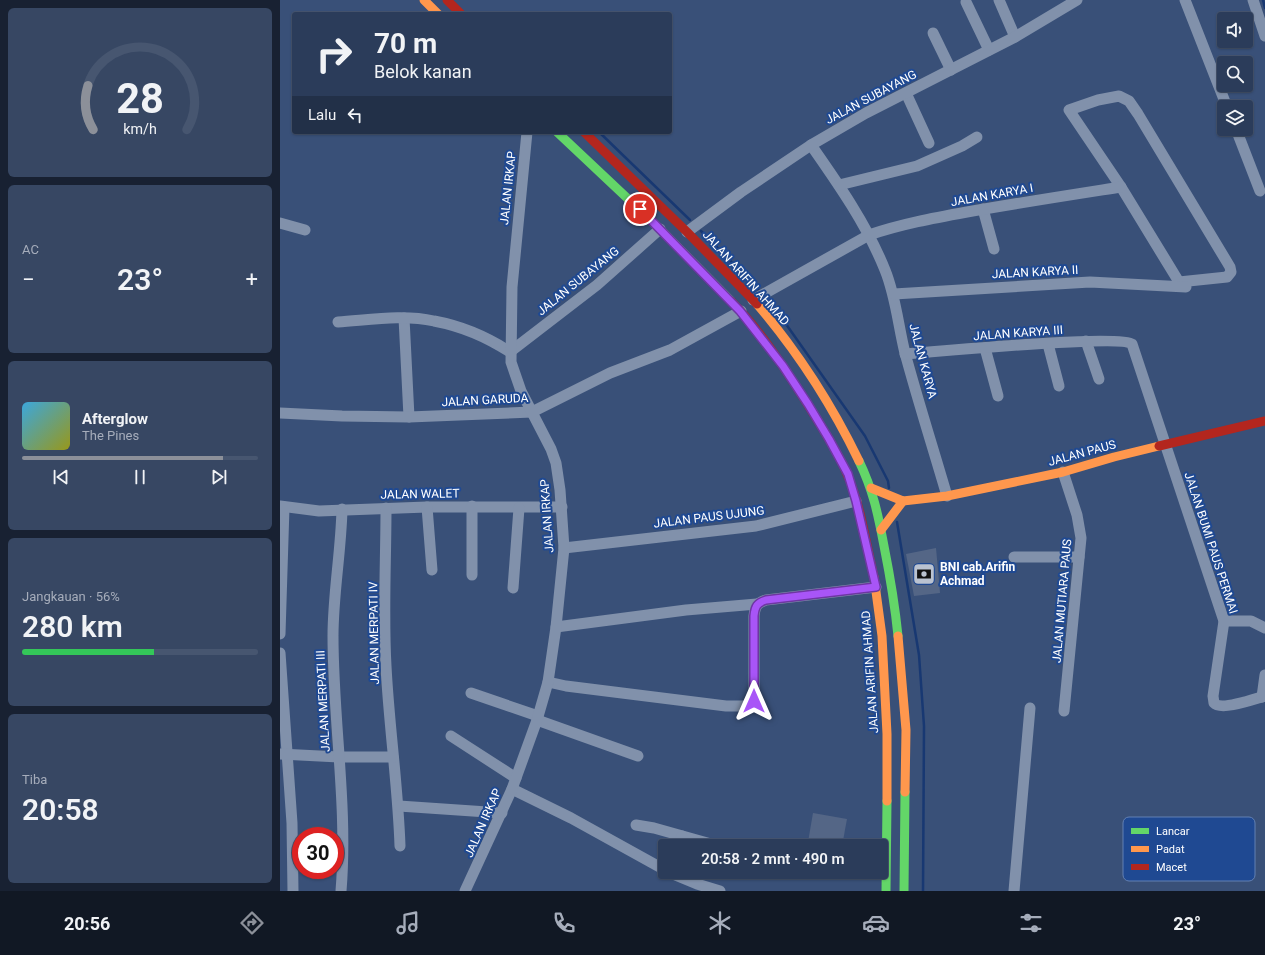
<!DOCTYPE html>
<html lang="id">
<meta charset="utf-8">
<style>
:root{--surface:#2b3c5a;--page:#374763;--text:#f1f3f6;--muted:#a6adbb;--line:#475670;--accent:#8c9099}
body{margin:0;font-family:Roboto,sans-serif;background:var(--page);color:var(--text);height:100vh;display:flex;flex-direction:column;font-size:15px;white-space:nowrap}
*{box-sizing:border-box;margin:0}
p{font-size:13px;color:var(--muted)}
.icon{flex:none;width:22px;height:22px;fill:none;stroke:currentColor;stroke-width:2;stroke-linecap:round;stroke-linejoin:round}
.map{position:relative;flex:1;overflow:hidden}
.sheet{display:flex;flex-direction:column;gap:8px;padding:8px;background:#182132;width:280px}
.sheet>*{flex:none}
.hud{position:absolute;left:12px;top:12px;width:380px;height:122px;border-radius:4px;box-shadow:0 1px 3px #0004,0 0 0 1px var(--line);background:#2b3c5a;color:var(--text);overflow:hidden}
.tools{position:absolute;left:937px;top:12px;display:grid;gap:8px}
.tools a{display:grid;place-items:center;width:36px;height:36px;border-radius:4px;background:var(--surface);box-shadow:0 1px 3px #0004,0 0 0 1px var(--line);font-size:20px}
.speed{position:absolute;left:12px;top:827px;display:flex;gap:8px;font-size:20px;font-weight:700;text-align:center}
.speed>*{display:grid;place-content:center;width:52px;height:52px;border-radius:50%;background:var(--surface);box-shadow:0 1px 3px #0004,0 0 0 1px var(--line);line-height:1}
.speed .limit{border:6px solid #d22;background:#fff;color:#111}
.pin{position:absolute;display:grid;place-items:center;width:34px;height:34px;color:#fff;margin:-17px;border:2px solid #fff;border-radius:50%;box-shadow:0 1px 4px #0007}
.me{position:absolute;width:44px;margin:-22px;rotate:0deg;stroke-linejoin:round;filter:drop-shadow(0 0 3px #0008)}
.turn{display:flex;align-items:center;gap:14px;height:84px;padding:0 16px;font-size:18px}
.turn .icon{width:52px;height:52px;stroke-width:2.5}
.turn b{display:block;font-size:28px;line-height:34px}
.then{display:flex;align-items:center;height:38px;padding:0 16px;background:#0003;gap:8px;font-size:15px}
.big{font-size:30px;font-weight:600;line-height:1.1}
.sheet .card{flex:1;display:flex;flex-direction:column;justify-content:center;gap:6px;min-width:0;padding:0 14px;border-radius:6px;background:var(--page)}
.sheet .dial{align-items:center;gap:0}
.dial svg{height:104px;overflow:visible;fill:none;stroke:var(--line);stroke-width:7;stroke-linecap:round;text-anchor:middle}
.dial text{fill:var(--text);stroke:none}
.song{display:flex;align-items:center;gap:12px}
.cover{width:48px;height:48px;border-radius:6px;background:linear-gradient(135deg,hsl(200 70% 55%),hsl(60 70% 35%))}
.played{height:4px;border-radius:2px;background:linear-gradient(90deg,var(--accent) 85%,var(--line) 85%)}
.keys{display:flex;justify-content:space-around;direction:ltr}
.heat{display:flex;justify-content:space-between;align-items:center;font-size:22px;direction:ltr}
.charge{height:6px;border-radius:3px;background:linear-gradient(90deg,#34c759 56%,var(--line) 0)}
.trip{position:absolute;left:378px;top:839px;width:230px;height:40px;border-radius:4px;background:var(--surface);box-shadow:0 1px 3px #0004,0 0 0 1px var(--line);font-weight:600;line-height:40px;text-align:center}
.tabs{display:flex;height:64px;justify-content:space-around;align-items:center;background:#111824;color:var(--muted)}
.tabs .icon{width:28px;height:28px}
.tabs .current{color:var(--accent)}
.tabs b{font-size:18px;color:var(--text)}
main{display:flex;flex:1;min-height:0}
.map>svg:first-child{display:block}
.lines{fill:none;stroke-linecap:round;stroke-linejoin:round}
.stream{stroke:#183872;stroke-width:2.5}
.building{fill:#546686}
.street{stroke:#8191ab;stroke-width:11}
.fast{stroke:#63d668;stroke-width:9}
.slow{stroke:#ff974d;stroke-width:9}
.jam{stroke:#b3261e;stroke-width:9}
.route-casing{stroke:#6d37a1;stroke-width:10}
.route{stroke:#a855f7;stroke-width:7}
.labels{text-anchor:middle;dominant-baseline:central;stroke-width:4;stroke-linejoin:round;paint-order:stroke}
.street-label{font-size:12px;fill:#fff;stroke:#1f4992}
.poi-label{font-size:12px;font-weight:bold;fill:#fff;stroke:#1f4992;text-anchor:start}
.key{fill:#1f4992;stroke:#6280b3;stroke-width:1}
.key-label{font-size:11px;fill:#fff}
</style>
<main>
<section class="sheet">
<div class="card dial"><svg viewBox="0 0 100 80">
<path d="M14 69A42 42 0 1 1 86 69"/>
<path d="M14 69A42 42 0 0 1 10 35" stroke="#8c9099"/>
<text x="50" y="56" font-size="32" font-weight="700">28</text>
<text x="50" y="72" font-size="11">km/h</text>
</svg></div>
<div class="card"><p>AC</p>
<div class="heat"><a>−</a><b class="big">23°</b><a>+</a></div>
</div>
<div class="card">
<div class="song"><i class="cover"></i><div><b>Afterglow</b><p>The Pines</p></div></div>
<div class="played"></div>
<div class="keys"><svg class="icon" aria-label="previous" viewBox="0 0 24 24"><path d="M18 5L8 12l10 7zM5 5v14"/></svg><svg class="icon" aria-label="pause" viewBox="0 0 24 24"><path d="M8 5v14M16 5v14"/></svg><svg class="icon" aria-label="next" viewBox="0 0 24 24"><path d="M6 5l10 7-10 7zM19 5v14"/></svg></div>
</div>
<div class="card"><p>Jangkauan · 56%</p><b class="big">280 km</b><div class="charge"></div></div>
<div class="card"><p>Tiba</p><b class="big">20:58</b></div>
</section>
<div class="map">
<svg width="985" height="891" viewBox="0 0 985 891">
<rect width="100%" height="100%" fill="#395078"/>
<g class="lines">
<g class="stream">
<path d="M983 0 985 8"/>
<path d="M319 132 410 220"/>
<path d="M421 231 478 289"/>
<path d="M489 300 585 436 608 481 609 488"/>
<path d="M617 522 639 655 644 726 643 891"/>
</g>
</g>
<g class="building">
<path d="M656 548 660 593 634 596 626 554Z"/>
<path d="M533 813 567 819 562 846 528 842Z"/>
</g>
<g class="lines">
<g class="street">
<path d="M719 0 735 37"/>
<path d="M905 0 947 107"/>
<path d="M973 0 985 36"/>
<path d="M686 2 709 50"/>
<path d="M653 33 671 70"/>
<path d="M626 93 649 143"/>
<path d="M839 96 849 101 858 114 950 267 951 272 947 277 899 282 841 187 789 110 818 100Z"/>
<path d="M956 129 980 191"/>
<path d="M531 145C559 185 587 225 605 270 616 297 618 325 625 353 638 401 653 448 667 496"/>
<path d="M559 185 637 166 682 146 697 137"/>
<path d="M703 209 714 249"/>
<path d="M0 223 25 230"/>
<path d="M407 232 461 192 531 145 586 113 735 37 797 0"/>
<path d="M614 294 810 282 906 287"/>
<path d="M473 300 589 235C621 224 654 218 687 212 738 203 790 195 841 187"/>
<path d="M124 318 129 417"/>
<path d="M58 322C89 320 123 314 154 321 181 326 207 337 230 352L317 285 380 229"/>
<path d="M806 341 819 379"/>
<path d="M768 344 779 386"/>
<path d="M705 348 718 396"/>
<path d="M625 354C654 352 840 334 852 344L944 621 933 696 934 703C941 711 974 699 985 696"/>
<path d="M0 413 62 416 129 417 252 412 330 373 390 350 461 311"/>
<path d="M783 472 797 515 801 538 784 711"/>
<path d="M0 506 39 511 147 507H282"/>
<path d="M192 506V575"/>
<path d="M147 507 152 570"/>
<path d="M106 508C106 560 103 614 106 666 109 726 118 786 120 846"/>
<path d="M284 548 476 526 576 501"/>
<path d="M734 557H799"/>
<path d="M233 588 239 508"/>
<path d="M944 621H971L985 628"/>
<path d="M276 627 406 610 477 604"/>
<path d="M0 634 4 507"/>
<path d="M0 653 12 823 13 891"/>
<path d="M268 682 286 686 446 706H469L474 701V616C475 606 477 603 486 600L596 587"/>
<path d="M191 693 258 716"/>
<path d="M982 697 985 675"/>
<path d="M257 720 358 756"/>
<path d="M171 736 236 778"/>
<path d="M0 754 59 757H113"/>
<path d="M232 789 291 818 385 870"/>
<path d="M119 806 222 813"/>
<path d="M356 825 374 828 438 846"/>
<path d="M399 846 402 836"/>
<path d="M388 872 417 884 440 891"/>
<path d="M61 891C68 806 53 722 53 636 53 594 61 552 62 509"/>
<path d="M185 891 232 789 257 720 268 682 276 627 284 548 280 490 276 463 271 449 241 391 231 362 232 287 247 132"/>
<path d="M734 891 750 708"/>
</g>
<g class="fast">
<path d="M277 132 380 229 451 301"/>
<path d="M579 461C593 490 598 514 604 546 610 576 615 606 618 636"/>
<path d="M606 891 607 801"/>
<path d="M624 891 625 792"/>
</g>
<g class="slow">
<path d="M144 0 158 14"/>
<path d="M477 304C517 351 552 405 579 461"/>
<path d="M591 488 623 501 667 496 783 472 834 457 879 446"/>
<path d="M601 530 623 501"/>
<path d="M594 577 602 636 607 734V801"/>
<path d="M618 636 626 730 625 792"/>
</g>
<g class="jam">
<path d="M167 0 181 14"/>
<path d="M304 132 407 232 477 304"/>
<path d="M451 301C481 331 505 369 528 405 542 428 557 450 567 474 581 506 586 543 594 577"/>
<path d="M879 446 985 421"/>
</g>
</g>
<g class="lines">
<g class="route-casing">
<path id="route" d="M360 209 460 311 503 366 528 404 549 439 568 474 576 501 596 587 486 600C477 603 475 606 474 616V701"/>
</g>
<use href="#route" class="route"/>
</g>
<defs>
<g id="bank-square" transform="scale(1.15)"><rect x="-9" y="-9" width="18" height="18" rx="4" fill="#bac2d0" stroke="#1f4992"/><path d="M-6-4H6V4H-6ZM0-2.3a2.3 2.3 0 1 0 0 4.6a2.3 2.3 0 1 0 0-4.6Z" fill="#111"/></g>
</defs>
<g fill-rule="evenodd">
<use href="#bank-square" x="644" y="574"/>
</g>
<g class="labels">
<g class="street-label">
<text transform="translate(591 97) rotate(-28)">JALAN SUBAYANG</text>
<text transform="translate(228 188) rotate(-84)">JALAN IRKAP</text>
<text transform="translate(712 195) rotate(-10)">JALAN KARYA I</text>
<text transform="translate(755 272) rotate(-3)">JALAN KARYA II</text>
<text transform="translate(466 278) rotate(48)">JALAN ARIFIN AHMAD</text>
<text transform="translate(298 281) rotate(-39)">JALAN SUBAYANG</text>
<text transform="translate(738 333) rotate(-4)">JALAN KARYA III</text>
<text transform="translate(643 361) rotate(75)">JALAN KARYA</text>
<text transform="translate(205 400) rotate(-3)">JALAN GARUDA</text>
<text transform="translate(802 453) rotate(-15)">JALAN PAUS</text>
<text transform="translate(140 494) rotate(-1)">JALAN WALET</text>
<text transform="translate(267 516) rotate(-94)">JALAN IRKAP</text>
<text transform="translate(429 517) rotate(-7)">JALAN PAUS UJUNG</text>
<text transform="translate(931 543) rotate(72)">JALAN BUMI PAUS PERMAI</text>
<text transform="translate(782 601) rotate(-85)">JALAN MUTIARA PAUS</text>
<text transform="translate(94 633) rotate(-91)">JALAN MERPATI IV</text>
<text transform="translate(590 672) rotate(-94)">JALAN ARIFIN AHMAD</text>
<text transform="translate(43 701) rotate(-93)">JALAN MERPATI III</text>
<text transform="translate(203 823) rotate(-66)">JALAN IRKAP</text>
</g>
<g class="poi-label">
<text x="660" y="567">BNI cab.Arifin<tspan x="660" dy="14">Achmad</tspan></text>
</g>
</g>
<rect x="843" y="817" width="132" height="64" rx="6" class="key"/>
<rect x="851" y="828" width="18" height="6" fill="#63d668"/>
<rect x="851" y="846" width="18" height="6" fill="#ff974d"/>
<rect x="851" y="864" width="18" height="6" fill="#b3261e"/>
<g class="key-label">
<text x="876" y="835">Lancar</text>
<text x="876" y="853">Padat</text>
<text x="876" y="871">Macet</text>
</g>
</svg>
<div class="tools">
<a><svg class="icon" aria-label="sound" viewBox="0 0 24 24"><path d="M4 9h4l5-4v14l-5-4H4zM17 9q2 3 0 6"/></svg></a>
<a><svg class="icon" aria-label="search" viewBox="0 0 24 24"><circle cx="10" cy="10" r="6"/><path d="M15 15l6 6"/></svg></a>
<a><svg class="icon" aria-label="layers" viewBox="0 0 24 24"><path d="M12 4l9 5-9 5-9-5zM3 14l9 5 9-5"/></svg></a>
</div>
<div class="speed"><div class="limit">30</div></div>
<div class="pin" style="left:360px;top:209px;background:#d93025"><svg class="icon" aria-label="arrive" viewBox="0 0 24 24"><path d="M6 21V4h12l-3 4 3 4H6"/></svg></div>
<svg class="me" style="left:474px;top:701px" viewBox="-20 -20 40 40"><path d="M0-17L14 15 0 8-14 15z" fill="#a855f7" stroke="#fff" stroke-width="4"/></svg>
<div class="trip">20:58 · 2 mnt · 490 m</div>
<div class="hud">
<div class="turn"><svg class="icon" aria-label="right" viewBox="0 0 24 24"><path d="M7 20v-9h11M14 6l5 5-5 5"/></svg><div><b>70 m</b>Belok kanan</div></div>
<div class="then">Lalu<svg class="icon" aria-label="left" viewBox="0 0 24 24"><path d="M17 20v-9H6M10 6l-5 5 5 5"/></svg></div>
</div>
</div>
</main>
<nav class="tabs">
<b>20:56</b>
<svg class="icon current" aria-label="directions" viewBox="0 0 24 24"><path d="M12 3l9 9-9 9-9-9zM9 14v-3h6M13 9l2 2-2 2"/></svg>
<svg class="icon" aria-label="music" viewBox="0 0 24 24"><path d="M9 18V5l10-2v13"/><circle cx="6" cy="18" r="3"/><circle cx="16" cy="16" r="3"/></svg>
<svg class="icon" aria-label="phone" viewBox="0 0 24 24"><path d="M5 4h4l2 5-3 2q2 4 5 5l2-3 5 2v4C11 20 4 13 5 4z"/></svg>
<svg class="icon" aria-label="climate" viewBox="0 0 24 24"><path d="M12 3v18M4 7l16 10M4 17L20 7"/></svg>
<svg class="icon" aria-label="car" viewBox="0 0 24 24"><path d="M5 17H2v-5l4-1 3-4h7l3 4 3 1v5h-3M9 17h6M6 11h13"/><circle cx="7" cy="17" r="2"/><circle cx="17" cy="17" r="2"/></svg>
<svg class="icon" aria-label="filters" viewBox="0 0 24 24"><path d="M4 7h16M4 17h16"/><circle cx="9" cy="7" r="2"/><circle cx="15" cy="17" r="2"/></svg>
<b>23°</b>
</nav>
